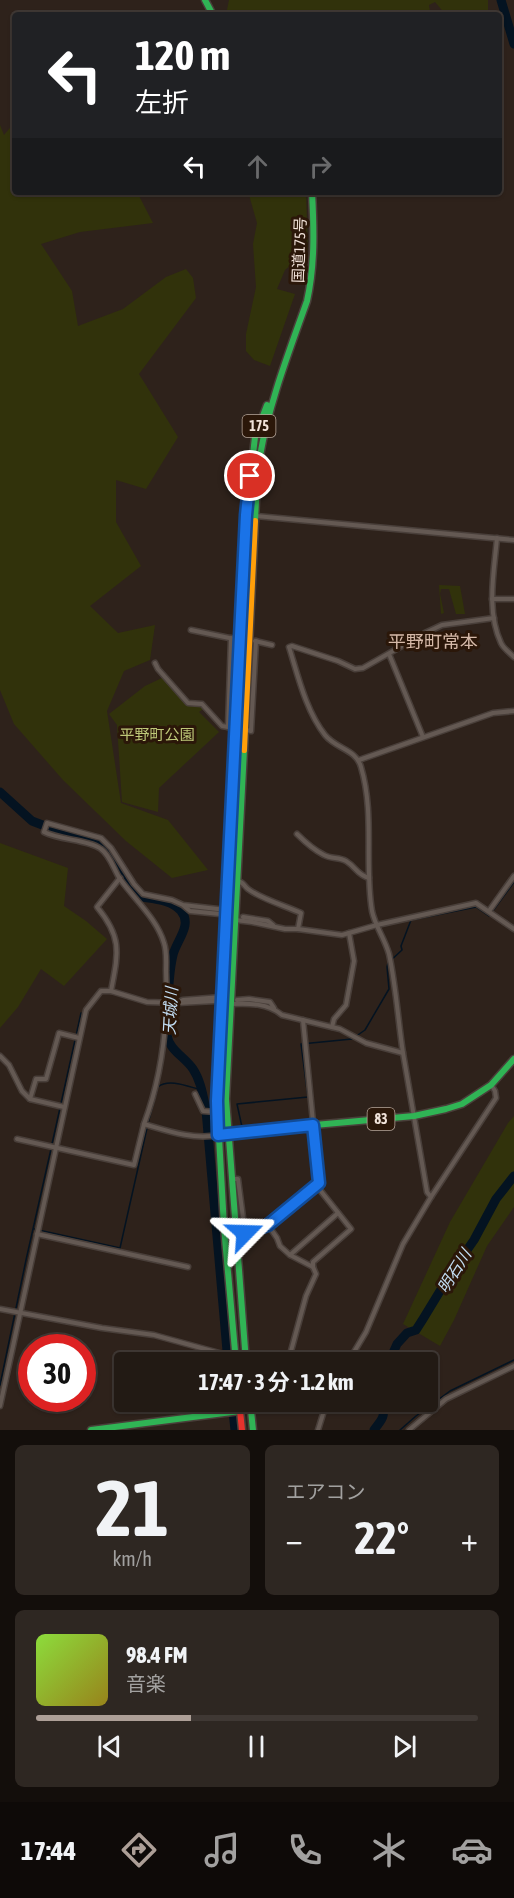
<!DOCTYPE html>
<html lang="ja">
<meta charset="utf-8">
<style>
:root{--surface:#221a14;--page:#2e2722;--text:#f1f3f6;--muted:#a2a1a0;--line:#3f3834;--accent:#ad9f97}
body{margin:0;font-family:"Asap Condensed","Noto Sans JP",sans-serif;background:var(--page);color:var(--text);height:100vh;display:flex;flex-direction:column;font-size:22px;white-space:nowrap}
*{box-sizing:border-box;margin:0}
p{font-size:20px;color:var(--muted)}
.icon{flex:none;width:33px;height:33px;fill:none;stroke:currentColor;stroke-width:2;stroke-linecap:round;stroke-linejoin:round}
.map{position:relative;height:1430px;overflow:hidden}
.details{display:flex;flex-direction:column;gap:15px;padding:15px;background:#130e0b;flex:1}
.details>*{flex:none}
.banner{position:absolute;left:12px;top:12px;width:490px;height:183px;border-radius:6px;box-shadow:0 2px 4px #0004,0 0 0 2px var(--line);background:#202124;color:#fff;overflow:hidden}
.speed{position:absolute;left:18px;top:1334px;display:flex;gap:12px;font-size:30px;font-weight:700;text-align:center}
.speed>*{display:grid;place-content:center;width:78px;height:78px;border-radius:50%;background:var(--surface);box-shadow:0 2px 4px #0004,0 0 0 2px var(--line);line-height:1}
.speed .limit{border:9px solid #d22;background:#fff;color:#111}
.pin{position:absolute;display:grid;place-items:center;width:51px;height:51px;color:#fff;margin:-26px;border:3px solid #fff;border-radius:50%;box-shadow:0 2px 6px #0007}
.me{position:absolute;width:66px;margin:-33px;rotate:68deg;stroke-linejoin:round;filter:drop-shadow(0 0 4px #0008)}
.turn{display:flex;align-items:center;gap:21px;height:126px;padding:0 24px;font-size:27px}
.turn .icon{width:78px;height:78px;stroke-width:2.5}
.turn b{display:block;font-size:42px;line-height:51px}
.lanes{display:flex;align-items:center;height:57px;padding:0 24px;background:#0003;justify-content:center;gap:30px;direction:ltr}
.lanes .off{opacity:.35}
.big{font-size:45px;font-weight:700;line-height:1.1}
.details .card{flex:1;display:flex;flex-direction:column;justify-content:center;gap:9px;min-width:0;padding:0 21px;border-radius:9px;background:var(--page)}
.details .dial{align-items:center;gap:0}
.dial b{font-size:78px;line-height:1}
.song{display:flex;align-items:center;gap:18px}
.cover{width:72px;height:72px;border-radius:9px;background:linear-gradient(135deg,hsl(90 70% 55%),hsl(50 70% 35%))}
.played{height:6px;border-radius:3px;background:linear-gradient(90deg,var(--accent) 35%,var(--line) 35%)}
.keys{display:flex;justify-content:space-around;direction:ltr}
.heat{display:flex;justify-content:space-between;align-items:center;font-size:33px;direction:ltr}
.details .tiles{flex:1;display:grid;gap:15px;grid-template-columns:1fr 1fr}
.card:last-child{grid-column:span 2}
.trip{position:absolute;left:114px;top:1352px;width:324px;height:60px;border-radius:6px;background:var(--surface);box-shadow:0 2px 4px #0004,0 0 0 2px var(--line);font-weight:700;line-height:60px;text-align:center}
.tabs{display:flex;height:96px;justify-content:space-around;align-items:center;background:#0e0a08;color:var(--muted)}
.tabs .icon{width:42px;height:42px}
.tabs .selected{color:var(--accent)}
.tabs b{font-size:27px;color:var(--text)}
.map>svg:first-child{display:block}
.green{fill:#31320b}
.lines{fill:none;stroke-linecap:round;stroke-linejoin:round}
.stream{stroke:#041321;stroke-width:1.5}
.river{stroke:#041321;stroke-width:9}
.street-casing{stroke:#493f3a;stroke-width:7}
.fast-casing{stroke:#493f3a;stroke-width:9}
.slow-casing{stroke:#493f3a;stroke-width:9}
.jam-casing{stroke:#493f3a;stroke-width:9}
.street{stroke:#645953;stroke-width:4}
.fast{stroke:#30b455;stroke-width:6}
.slow{stroke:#ff9f0a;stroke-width:6}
.jam{stroke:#e5322d;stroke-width:6}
.route-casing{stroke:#114b97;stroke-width:15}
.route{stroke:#1a73e8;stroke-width:10}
.labels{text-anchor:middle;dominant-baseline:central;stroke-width:6;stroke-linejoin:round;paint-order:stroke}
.shield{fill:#2b1709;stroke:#b6a69b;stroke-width:1.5}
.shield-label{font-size:14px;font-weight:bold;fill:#f2e3da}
.street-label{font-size:15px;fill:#f2e3da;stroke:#2b1709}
.park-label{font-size:15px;fill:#bec878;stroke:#2b1709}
.water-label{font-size:16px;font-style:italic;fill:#c3def4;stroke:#2b1709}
.quarter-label{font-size:18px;fill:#d5b9a8;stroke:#2b1709}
</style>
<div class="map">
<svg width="514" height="1430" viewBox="0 0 514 1430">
<rect width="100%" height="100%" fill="#2e221b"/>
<g class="green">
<path d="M229 0H488V13L489 15H446L435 2 429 5 430 12 433 15H226Z"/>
<path d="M15 122V192H137L153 223 80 232 41 244 72 291 78 326 123 309 166 277 186 269 193 278 196 298 139 374 178 437 146 489 116 480V522L141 566 90 606 118 633 155 625 150 660 124 671 107 711 121 803 168 820 208 870 172 878 126 841 63 780 14 724 0 690V125L4 135Z"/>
<path d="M251 192H306L308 250 285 270 277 289 295 294 270 366 254 360 246 351V334L256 287 253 244 257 223 249 195Z"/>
<path d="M439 585 460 586 465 614H456L449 589H441L440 594 444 613 441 614Z"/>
<path d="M162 678 166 679 187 705 200 706 203 709 199 712 219 732 159 788 158 812 122 802 117 725 109 714 145 686Z"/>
<path d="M0 843 68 868 64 906 86 921 107 939 64 986 41 969 18 1007 0 1028Z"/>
<path d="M514 1116V1207L487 1246 454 1320 440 1346 403 1324 450 1222 508 1123Z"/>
</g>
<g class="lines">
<g class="stream">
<path d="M148 1123 158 1087C169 1078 189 1087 202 1090"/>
<path d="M242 1127 237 1104 308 1097 301 1044 352 1039 365 1030 389 989 387 967 388 963 402 950 401 946 411 920 476 907 489 916 514 882"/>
<path d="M52 1144 81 1013"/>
<path d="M34 1229 120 1248 147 1128"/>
<path d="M0 1385 26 1260 51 1149"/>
<path d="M400 1430 416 1416 450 1391 514 1360"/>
</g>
<g class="river">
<path d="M501 0 514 44"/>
<path d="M0 792 32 821 66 834 99 841 106 848 122 874 142 897C155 899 172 900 181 911 193 925 176 941 173 955 167 980 168 1009 167 1035 169 1050 185 1057 193 1069 201 1081 203 1096 206 1110L228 1362"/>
<path d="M389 1362 397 1344 407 1333 416 1330 423 1319 451 1273 474 1240 496 1199 514 1176"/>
<path d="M232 1401 235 1430"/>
<path d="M374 1430C383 1418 387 1416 379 1401"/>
</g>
<g class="street-casing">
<g id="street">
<path d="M256 516 514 540"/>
<path d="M497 538C494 572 486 611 501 643 503 648 510 653 514 657"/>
<path d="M492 599H514"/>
<path d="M191 630 239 640"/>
<path d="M255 641 272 645"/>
<path d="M389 654 423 737"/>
<path d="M155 663 158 669 188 703 202 704 222 726 228 727"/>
<path d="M228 727 231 638"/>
<path d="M246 730 251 731 256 641"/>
<path d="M359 760 493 713 514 711"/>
<path d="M297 834C305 842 314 850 324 855 331 859 339 857 346 861 356 867 357 875 369 878"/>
<path d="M237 881C244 882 243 885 248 889 261 899 286 906 301 913L298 929"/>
<path d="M184 906 190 911 220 914"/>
<path d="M489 911 514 876"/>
<path d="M243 917 268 921 273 925"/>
<path d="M235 920 252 922 285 929H298L342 935 377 925 476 903 514 929"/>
<path d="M111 991C118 954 123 938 97 907L120 878"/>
<path d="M237 1000 249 999 270 1002 274 1008"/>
<path d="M178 1003 215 1001"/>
<path d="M231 1004C248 1003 268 1003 282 1015L340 1029 366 1043 403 1053"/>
<path d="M332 1027 334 1019 346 1005 354 961 349 933"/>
<path d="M0 1056 9 1065 22 1091 30 1099 64 1107"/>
<path d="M195 1094 203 1111 216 1112"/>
<path d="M30 1099 36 1079H46L59 1033 79 1038"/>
<path d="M144 1124C162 1076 168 1022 166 971 166 962 167 952 164 943 157 919 135 900 120 879 114 870 110 855 101 849 89 840 60 840 44 832L47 823 101 838 111 848 134 884 143 894 172 900 183 905 226 910"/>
<path d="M17 1139 134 1165 144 1124C168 1131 193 1140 218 1135"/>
<path d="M233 1179H238L245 1233 268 1225 319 1183 303 1020"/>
<path d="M431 1197 427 1192C419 1145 411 1099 403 1053 398 1020 396 986 389 954 385 939 375 926 372 911 364 864 375 814 361 767 356 749 336 749 325 735 306 711 298 676 289 647L292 646 338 661 355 669 363 668 425 633 442 625 494 618"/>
<path d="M268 1225 277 1238 280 1246 290 1255 313 1267"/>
<path d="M37 1234 188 1267"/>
<path d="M290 1255 338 1213"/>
<path d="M0 1309 102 1328 154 1335 234 1357"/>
<path d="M288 1362 306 1296 316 1274 313 1267V1262L351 1229 316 1185"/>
<path d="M348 1362 366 1332 403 1244 431 1197 496 1098 495 1091 492 1086"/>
<path d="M0 1406 86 1010 101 991H111L147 1002 177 1003 183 1000 222 997"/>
<path d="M252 1407 262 1405 267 1401"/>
<path d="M318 1430 327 1401"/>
<path d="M409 1430 446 1399 514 1366"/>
</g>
</g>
<g class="fast-casing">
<g id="fast">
<path d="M205 0 213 15"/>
<path d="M255 521C256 499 257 477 260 456 269 403 289 352 307 301 315 265 314 229 312 192"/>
<path d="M244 562 246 515 255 437 267 405"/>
<path d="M244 750 226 1099 246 1362"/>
<path d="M231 828 217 1101 224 1227 236 1362"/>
<path d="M225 1133 414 1116 446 1109 462 1104 491 1085 514 1059"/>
<path d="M250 1401 253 1430"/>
<path d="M91 1430 240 1411 250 1408"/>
</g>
</g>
<g class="slow-casing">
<path id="slow" d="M244 750 255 521"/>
</g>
<g class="jam-casing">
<g id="jam">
<path d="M231 828 244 562"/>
<path d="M239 1401 242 1430"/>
</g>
</g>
<use href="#street" class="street"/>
<use href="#fast" class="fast"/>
<use href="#slow" class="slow"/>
<use href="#jam" class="jam"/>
</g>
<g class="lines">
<g class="route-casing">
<path id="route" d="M245 1233 268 1225 319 1183 313 1125 218 1135 217 1101 221 1018 246 515 250 476"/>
</g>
<use href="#route" class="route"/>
</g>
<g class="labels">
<g class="shield">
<rect x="242.5" y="415" width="33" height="22" rx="4.5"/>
<rect x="367.5" y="1108" width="27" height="22" rx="4.5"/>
</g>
<g class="shield-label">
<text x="259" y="426">175</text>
<text x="381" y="1119">83</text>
</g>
<g class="street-label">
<text transform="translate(299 250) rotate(-88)">国道175号</text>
</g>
<g class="park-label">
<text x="157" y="734">平野町公園</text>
</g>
<g class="water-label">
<text transform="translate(170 1011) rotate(-87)">天城川</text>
<text transform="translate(454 1271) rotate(-58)">明石川</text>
</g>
<g class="quarter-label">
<text x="433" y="641">平野町常本</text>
</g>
</g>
</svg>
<div class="speed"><div class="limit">30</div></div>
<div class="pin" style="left:250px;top:476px;background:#d93025"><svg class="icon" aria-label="arrive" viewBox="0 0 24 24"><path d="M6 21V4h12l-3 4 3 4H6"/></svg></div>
<svg class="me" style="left:245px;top:1233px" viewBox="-20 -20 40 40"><path d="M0-17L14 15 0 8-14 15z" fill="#1a73e8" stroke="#fff" stroke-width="4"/></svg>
<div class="trip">17:47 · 3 分 · 1.2 km</div>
<div class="banner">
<div class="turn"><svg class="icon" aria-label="left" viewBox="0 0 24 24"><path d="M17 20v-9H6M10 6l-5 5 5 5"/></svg><div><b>120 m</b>左折</div></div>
<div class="lanes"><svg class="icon" aria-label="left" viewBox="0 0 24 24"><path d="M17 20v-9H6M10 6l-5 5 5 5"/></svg><svg class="icon off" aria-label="ahead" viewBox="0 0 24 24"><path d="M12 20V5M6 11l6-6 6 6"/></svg><svg class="icon off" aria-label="right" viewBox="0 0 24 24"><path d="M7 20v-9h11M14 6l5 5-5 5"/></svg></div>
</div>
</div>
<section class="details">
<div class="tiles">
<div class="card dial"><b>21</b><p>km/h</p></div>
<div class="card"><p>エアコン</p>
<div class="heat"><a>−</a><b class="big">22°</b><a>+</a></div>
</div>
<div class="card">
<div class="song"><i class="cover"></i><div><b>98.4 FM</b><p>音楽</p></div></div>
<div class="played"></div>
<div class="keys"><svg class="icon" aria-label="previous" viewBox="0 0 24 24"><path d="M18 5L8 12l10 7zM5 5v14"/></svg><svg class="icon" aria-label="pause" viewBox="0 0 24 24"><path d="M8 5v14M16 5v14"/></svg><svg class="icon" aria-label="next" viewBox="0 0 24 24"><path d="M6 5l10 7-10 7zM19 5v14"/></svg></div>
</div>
</div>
</section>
<nav class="tabs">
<b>17:44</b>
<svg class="icon selected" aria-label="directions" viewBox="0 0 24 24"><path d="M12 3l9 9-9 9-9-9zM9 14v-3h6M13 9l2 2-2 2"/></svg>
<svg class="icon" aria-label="music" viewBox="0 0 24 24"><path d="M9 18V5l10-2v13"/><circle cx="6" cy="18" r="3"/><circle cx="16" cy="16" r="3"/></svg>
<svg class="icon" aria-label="phone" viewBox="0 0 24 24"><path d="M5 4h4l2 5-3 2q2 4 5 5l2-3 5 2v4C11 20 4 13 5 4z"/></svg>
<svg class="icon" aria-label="climate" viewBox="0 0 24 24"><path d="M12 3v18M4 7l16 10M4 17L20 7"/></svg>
<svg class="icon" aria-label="car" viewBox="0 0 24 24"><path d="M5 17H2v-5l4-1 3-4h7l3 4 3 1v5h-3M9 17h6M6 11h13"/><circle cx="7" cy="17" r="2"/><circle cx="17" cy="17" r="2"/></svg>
</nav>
